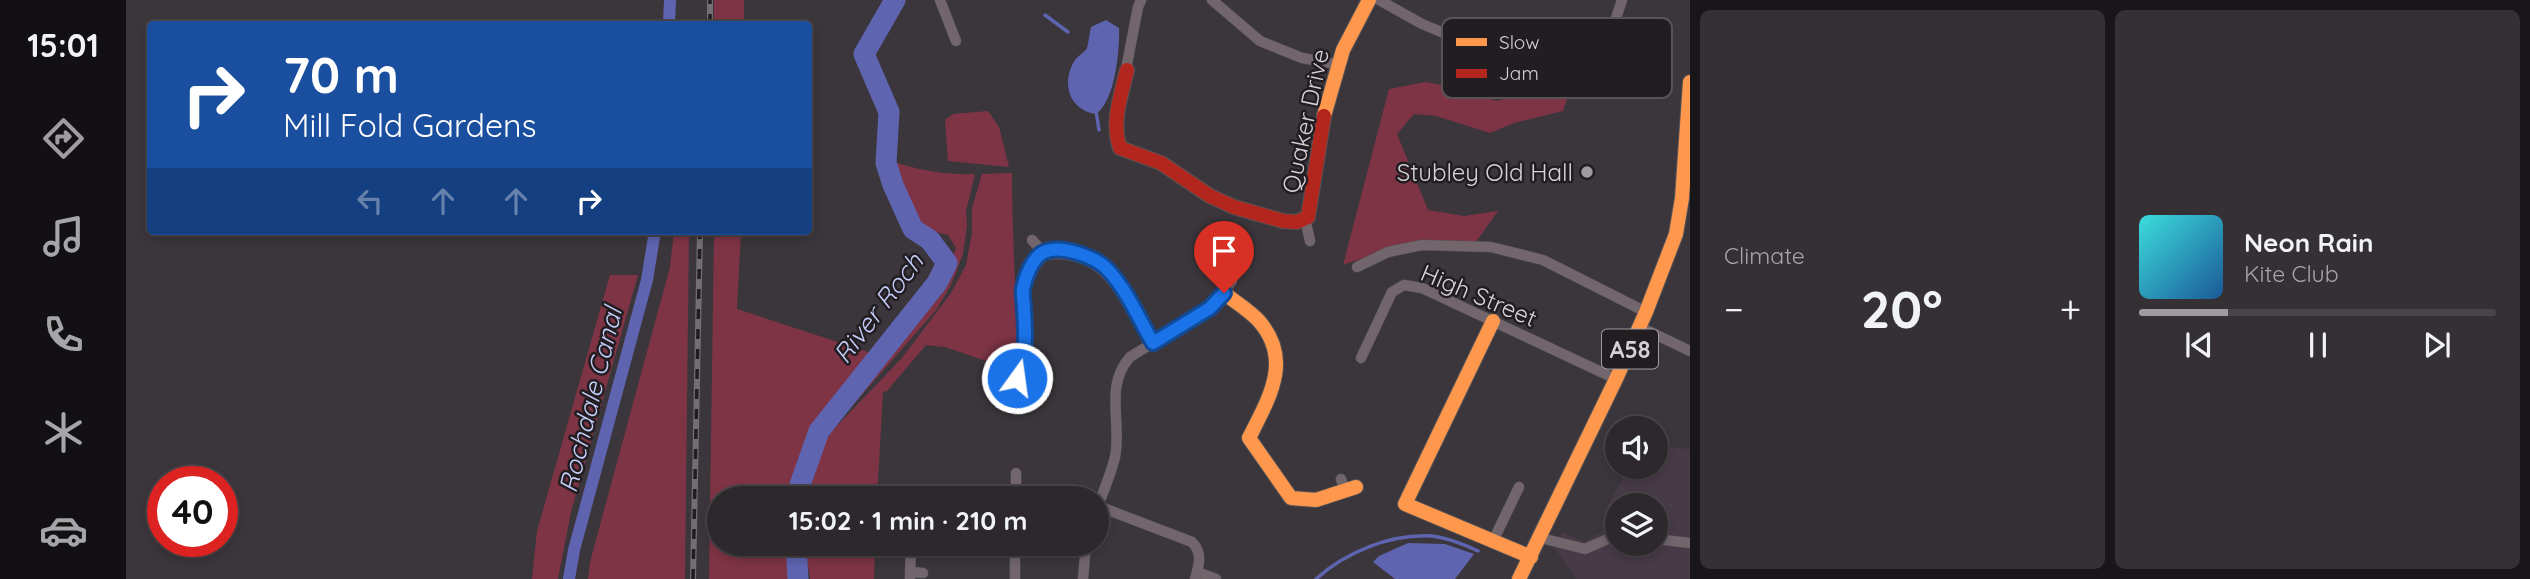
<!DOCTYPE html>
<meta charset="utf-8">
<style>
:root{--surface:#2c282c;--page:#343034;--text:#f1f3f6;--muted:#a6a6a9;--line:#484448;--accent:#a09ba0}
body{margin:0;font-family:Quicksand,sans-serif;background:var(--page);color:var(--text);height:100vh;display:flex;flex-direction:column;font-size:26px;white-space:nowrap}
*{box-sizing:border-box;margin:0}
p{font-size:23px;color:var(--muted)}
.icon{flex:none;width:38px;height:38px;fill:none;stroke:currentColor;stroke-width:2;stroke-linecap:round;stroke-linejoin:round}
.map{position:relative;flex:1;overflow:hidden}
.sheet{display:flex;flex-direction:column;gap:10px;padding:10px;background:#181618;width:840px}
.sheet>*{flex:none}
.hud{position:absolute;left:21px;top:21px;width:665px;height:214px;border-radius:7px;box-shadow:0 4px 10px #0003,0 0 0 2px var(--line);background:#1a4fa0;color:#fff;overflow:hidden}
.controls{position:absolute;left:1479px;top:416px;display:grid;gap:14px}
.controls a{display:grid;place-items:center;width:63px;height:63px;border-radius:50%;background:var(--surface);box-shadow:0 4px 10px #0003,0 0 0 2px var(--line);font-size:35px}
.speed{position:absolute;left:21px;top:466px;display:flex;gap:14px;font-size:35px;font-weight:700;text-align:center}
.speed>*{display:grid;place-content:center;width:91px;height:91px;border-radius:50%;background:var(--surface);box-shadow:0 4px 10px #0003,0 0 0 2px var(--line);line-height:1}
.speed .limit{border:10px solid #d22;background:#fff;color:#111}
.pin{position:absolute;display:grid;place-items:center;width:60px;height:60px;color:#fff;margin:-72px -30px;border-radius:50% 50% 50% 0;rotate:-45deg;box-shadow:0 0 7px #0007}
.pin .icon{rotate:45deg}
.me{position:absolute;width:77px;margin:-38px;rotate:14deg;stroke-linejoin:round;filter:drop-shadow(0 0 5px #0008)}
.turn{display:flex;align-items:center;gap:24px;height:147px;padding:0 21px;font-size:32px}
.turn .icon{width:91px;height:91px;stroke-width:2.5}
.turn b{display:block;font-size:49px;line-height:60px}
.lanes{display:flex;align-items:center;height:66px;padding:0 21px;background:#0003;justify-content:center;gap:35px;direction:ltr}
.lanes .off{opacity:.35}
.big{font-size:52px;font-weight:700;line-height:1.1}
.sheet .card{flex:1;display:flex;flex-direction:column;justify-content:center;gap:10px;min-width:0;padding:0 24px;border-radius:10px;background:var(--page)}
.song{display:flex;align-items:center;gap:21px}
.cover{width:84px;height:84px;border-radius:10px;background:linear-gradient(135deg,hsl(180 70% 55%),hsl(210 70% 35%))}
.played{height:7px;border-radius:4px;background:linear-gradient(90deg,var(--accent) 25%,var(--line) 25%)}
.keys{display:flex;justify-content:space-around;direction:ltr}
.heat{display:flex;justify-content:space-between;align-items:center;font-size:38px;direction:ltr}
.sheet .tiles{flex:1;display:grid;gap:10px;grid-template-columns:repeat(2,1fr)}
.trip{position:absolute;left:581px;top:486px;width:402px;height:70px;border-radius:35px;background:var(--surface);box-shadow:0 4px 10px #0003,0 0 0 2px var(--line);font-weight:700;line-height:70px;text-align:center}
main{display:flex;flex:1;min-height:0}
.menu{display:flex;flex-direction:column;width:126px;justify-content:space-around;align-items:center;background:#121012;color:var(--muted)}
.menu .icon{width:49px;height:49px}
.menu .current{color:var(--accent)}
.menu b{font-size:32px;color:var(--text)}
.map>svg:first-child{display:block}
.built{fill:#473b48;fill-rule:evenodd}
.green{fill:#7e3445}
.water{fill:#5e64af}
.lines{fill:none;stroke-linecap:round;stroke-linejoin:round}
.stream{stroke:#5e64af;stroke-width:3.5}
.canal{stroke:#5e64af;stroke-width:12}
.river{stroke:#5e64af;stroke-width:21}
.street-casing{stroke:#565356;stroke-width:11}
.slow-casing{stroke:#565356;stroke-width:16}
.jam-casing{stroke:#565356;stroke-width:16}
.street{stroke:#72666c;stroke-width:10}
.slow{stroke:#ff974d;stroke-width:14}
.jam{stroke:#b3261e;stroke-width:14}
.rail-casing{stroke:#746d72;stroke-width:6}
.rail{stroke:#211d21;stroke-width:3.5;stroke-dasharray:10;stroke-linecap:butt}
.route-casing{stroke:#114b97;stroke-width:18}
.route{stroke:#1a73e8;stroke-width:12}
.poi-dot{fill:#a09ba0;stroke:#211d21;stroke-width:2.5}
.labels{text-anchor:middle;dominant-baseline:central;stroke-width:5;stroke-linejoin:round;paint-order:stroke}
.shield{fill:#211d21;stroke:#a09ba0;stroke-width:2}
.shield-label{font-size:23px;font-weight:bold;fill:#d6d1d6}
.street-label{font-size:24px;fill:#d6d1d6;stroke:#211d21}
.poi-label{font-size:24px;fill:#d6d1d6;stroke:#211d21;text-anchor:end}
.water-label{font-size:26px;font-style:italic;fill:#c5ccf8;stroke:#211d21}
.key{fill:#211d21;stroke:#575357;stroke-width:2}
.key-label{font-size:19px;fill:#d6d1d6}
</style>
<main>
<nav class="menu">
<b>15:01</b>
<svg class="icon current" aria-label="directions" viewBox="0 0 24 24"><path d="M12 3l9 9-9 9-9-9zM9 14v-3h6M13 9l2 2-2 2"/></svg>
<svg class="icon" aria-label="music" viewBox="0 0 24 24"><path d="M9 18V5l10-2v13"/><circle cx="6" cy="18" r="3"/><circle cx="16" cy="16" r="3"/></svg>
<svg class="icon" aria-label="phone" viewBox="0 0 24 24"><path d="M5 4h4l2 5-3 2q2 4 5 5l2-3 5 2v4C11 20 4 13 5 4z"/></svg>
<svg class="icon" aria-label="climate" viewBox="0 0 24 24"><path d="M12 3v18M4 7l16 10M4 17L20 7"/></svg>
<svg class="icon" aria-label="car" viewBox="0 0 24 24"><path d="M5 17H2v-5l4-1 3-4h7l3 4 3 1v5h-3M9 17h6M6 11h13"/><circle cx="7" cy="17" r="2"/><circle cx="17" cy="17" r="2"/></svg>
</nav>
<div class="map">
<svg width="1564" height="579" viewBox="0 0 1564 579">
<rect width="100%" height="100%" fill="#3b363b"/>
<path class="built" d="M1530 446 1564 449V579H1450L1428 547 1437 532 1458 542 1484 527 1486 516 1478 512 1504 467H1530ZM1491 506H1530V544H1491Z"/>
<g class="green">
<rect x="588" y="0" width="30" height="24"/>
<path d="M1455 56 1437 111 1388 123 1364 133 1310 116 1288 114 1271 134 1302 210 1338 216 1372 211 1350 242 1257 251 1217 265 1263 89 1300 82 1337 89 1371 101 1399 92Z"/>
<path d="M862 111 873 127 883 167 822 161 819 120 827 114Z"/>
<path d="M762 160C791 170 818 175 849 174L840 211 841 226 837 254 824 287 810 310 705 430 687 454 699 431 803 303 819 276 830 248 822 235 805 231 787 222Z"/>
<path d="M886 173C886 237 891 300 890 364L860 361 819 347 800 345 761 391 757 392 751 499H679L689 458 706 431 776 358 825 293 840 265 846 233V208L856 174Z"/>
<path d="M548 231H563L559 579H462L464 562 544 267Z"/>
<path d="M588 231H615L611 309 745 353 692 417 675 453 662 499H593V544H663L664 579H583Z"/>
<path d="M484 275H512L445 512 432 579H406L411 531Z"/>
<path d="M679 544H749L748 579H684Z"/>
</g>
<g class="water">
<path d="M980 20 993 28C994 50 989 101 970 114 942 110 935 81 949 60 952 56 959 52 961 48 962 46 964 30 965 27Z"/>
<path d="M1282 543 1319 544 1348 554 1329 579H1269L1247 562 1253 556Z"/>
</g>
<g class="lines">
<g class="stream">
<path d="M919 15 942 32"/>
<path d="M970 111 973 130"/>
<path d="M1190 579C1220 552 1264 534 1305 536 1319 537 1339 545 1352 551"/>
</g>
<g class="canal">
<path d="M543 24 544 0"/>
<path d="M443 579 448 550 521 280 529 231"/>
</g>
<g class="river">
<path d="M669 499 693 431 811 283 821 263 804 240 787 229 767 185 760 163 763 112 738 54 769 0"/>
<path d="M670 544 672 579"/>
</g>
<g class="street-casing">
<g id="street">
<path d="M814 0 830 41"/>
<path d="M1086 0 1134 41 1176 58 1211 64"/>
<path d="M1253 0 1296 24 1325 36 1370 44 1430 45 1472 42 1486 30 1496 0"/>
<path d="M1001 64 1012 7 1015 0"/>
<path d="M1179 218 1184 241"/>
<path d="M906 240 917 252"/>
<path d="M1231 267 1262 252 1296 245 1365 247 1417 260 1520 312"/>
<path d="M1514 327 1564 351"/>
<path d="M1235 358 1266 292 1278 285 1296 288 1490 379"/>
<path d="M1215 479 1219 491"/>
<path d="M890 497V473"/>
<path d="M810 499H819"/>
<path d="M858 499 890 497V499"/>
<path d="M972 506 1066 542C1077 553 1073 565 1069 579"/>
<path d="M971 509C977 492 985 474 989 457 996 423 978 386 1004 357L1084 308 1106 281"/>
<path d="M1415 538 1459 549 1491 535"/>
<path d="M1530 539 1564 543"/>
<path d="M1367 541 1393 487"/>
<path d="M784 572 797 573"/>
<path d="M1071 572 1090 579"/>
<path d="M784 579 785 544"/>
<path d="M889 579V544"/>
<path d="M957 579 960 544"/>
</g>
</g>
<g class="slow-casing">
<g id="slow">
<path d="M1198 116 1217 50 1243 0"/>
<path d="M1098 293C1109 302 1123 310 1133 321 1167 360 1143 398 1123 438L1165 498 1190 500 1230 487"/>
<path d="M1367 321 1279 504 1405 557"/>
<path d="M1393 579 1490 379 1520 312 1550 234 1556 198 1564 82"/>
</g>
</g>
<g class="jam-casing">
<g id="jam">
<path d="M1001 70C995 96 985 122 994 148L1035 163 1084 196 1108 207 1157 221 1171 222 1182 217 1198 116"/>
<path d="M891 394V378L900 351 897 288 905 267 917 252C984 245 998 295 1027 343"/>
</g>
</g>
<use href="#street" class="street"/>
<use href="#slow" class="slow"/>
<use href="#jam" class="jam"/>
<g class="rail-casing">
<g id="rail">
<path d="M584 24V0"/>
<path d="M567 579 574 231"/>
</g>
</g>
<use href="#rail" class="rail"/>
</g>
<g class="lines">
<g class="route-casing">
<path id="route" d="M891 378C900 355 900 335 898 310 898 303 896 295 897 289 899 277 907 257 918 252 935 244 970 257 982 270 1001 290 1013 319 1027 343L1084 308 1098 293"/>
</g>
<use href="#route" class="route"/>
</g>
<circle class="poi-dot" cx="1461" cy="172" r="7"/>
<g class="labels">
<rect class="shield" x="1476" y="329.5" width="56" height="39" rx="5"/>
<g class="shield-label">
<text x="1504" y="349">A58</text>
</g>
<g class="street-label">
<text transform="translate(1179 121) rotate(-78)">Quaker Drive</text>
<text transform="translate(1353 295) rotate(23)">High Street</text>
</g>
<g class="poi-label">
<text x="1447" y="172">Stubley Old Hall</text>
</g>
<g class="water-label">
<text transform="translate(752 308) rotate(-53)">River Roch</text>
<text transform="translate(464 400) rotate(-76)">Rochdale Canal</text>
</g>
</g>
<rect x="1316" y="18" width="230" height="80" rx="10" class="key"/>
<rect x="1330" y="38" width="31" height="8" fill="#ff974d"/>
<rect x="1330" y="69" width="31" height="9" fill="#b3261e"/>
<g class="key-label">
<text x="1373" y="49">Slow</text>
<text x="1373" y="80">Jam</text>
</g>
</svg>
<div class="controls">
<a><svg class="icon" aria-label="sound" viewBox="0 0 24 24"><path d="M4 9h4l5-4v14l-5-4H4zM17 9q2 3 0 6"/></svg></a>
<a><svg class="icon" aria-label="layers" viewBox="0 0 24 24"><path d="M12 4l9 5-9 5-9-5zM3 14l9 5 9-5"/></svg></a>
</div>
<div class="speed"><div class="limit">40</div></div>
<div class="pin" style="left:1098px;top:293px;background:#d93025"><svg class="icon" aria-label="arrive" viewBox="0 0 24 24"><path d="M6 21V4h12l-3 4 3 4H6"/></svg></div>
<svg class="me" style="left:891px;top:378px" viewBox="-20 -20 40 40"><circle r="17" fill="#1a73e8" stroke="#fff" stroke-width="3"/><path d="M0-11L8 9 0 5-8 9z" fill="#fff"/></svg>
<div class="trip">15:02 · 1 min · 210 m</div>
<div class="hud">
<div class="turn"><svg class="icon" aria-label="right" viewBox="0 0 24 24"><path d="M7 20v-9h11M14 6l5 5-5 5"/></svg><div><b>70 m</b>Mill Fold Gardens</div></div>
<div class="lanes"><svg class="icon off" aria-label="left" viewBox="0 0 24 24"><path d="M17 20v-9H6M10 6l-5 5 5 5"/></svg><svg class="icon off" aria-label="ahead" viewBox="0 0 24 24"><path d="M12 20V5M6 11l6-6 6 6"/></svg><svg class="icon off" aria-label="ahead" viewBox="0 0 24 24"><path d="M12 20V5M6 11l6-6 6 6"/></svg><svg class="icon" aria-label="right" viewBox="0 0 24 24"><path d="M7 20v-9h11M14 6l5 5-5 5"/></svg></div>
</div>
</div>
<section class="sheet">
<div class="tiles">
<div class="card"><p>Climate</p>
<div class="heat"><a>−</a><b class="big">20°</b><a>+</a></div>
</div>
<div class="card">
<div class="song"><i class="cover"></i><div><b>Neon Rain</b><p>Kite Club</p></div></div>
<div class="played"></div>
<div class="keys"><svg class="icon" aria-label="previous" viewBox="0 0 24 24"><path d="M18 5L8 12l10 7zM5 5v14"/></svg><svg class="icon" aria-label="pause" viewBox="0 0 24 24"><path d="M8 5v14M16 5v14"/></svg><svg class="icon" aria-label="next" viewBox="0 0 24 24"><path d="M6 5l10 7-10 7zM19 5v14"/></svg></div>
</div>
</div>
</section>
</main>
